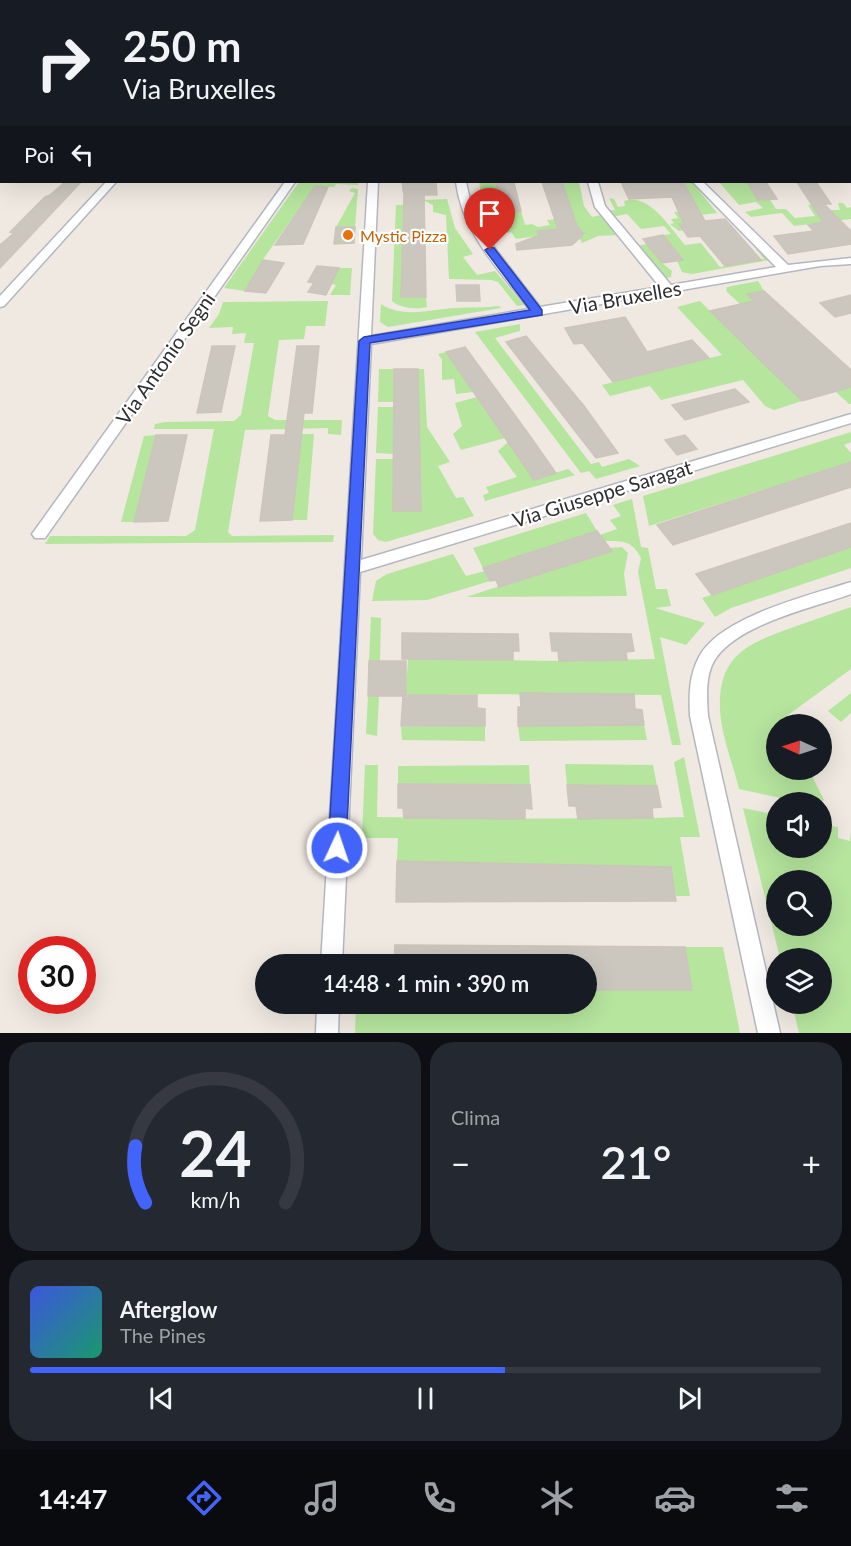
<!DOCTYPE html>
<html lang="it">
<meta charset="utf-8">
<style>
:root{--surface:#171b24;--page:#242831;--text:#f1f3f6;--muted:#9ea1a6;--line:#363941;--accent:#4264fb}
body{margin:0;font-family:Lato,sans-serif;background:var(--page);color:var(--text);height:100vh;display:flex;flex-direction:column;font-size:22px;white-space:nowrap}
*{box-sizing:border-box;margin:0}
p{font-size:20px;color:var(--muted)}
.icon{flex:none;width:33px;height:33px;fill:none;stroke:currentColor;stroke-width:2;stroke-linecap:round;stroke-linejoin:round}
.map{position:relative;height:1033px;overflow:hidden}
.details{display:flex;flex-direction:column;gap:9px;padding:9px;background:#0d0f14;flex:1}
.details>*{flex:none}
.hud{position:absolute;left:0px;top:0px;width:852px;height:183px;box-shadow:0 6px 24px #0002;background:#171b24;color:var(--text);overflow:hidden}
.needle{width:39px;rotate:273deg}
.buttons{position:absolute;left:766px;top:714px;display:grid;gap:12px}
.buttons a{display:grid;place-items:center;width:66px;height:66px;border-radius:50%;background:var(--surface);box-shadow:0 6px 24px #0002;font-size:30px}
.speed{position:absolute;left:18px;top:936px;display:flex;gap:12px;font-size:30px;font-weight:700;text-align:center}
.speed>*{display:grid;place-content:center;width:78px;height:78px;border-radius:50%;background:var(--surface);box-shadow:0 6px 24px #0002;line-height:1}
.speed .limit{border:9px solid #d22;background:#fff;color:#111}
.pin{position:absolute;display:grid;place-items:center;width:51px;height:51px;color:#fff;margin:-62px -26px;border-radius:50% 50% 50% 0;rotate:-45deg;box-shadow:0 0 6px #0007}
.pin .icon{rotate:45deg}
.me{position:absolute;width:66px;margin:-33px;rotate:3deg;stroke-linejoin:round;filter:drop-shadow(0 0 4px #0008)}
.turn{display:flex;align-items:center;gap:21px;height:126px;padding:0 24px;font-size:27px}
.turn .icon{width:78px;height:78px;stroke-width:2.5}
.turn b{display:block;font-size:42px;line-height:51px}
.then{display:flex;align-items:center;height:57px;padding:0 24px;background:#0003;gap:12px;font-size:22px}
.big{font-size:45px;font-weight:600;line-height:1.1}
.details .tile{flex:1;display:flex;flex-direction:column;justify-content:center;gap:9px;min-width:0;padding:0 21px;border-radius:24px;background:var(--page)}
.details .dial{align-items:center;gap:0}
.dial svg{height:156px;overflow:visible;fill:none;stroke:var(--line);stroke-width:7;stroke-linecap:round;text-anchor:middle}
.dial text{fill:var(--text);stroke:none}
.song{display:flex;align-items:center;gap:18px}
.cover{width:72px;height:72px;border-radius:9px;background:linear-gradient(135deg,hsl(230 70% 55%),hsl(160 70% 35%))}
.played{height:6px;border-radius:3px;background:linear-gradient(90deg,var(--accent) 60%,var(--line) 60%)}
.keys{display:flex;justify-content:space-around;direction:ltr}
.heat{display:flex;justify-content:space-between;align-items:center;font-size:33px;direction:ltr}
.details .tiles{flex:1;display:grid;gap:9px;grid-template-columns:1fr 1fr}
.tile:last-child{grid-column:span 2}
.trip{position:absolute;left:255px;top:954px;width:342px;height:60px;border-radius:30px;background:var(--surface);box-shadow:0 6px 24px #0002;font-weight:600;line-height:60px;text-align:center}
.menu{display:flex;height:96px;justify-content:space-around;align-items:center;background:#090b0e;color:var(--muted)}
.menu .icon{width:42px;height:42px}
.menu .selected{color:var(--accent)}
.menu b{font-size:27px;color:var(--text)}
.map>svg:first-child{display:block}
.green{fill:#b6e59e;fill-rule:evenodd}
.building{fill:#cbc7bf;stroke:#cbc5ba;stroke-width:1.5}
.lines{fill:none;stroke-linecap:round;stroke-linejoin:round}
.minor-casing{stroke:#b4b7c1;stroke-width:3}
.secondary-casing{stroke:#b4b7c1;stroke-width:4}
.primary-casing{stroke:#c9c9c9;stroke-width:3}
.minor{fill:#fff;fill-rule:evenodd}
.secondary{fill:#fff;fill-rule:evenodd}
.primary{fill:#f2d163;fill-rule:evenodd}
.route{fill:#4264fb;stroke:#2b41a3;stroke-width:1.5}
.food-dot{fill:#e8710a;stroke:#fff;stroke-width:2}
.labels{text-anchor:middle;dominant-baseline:central;stroke-width:4.5;stroke-linejoin:round;paint-order:stroke}
.far-food-label{font-size:16px;fill:#c56008;stroke:#fff;text-anchor:start}
.street-label{font-size:20px;fill:#2e2e2e;stroke:#fff}
</style>
<div class="map">
<svg width="851" height="1033" viewBox="0 0 851 1033">
<rect width="100%" height="100%" fill="#efe9e1"/>
<g class="green">
<path d="M299 182H358V185L336 184 334 187 315 186 264 258 245 291 224 288Z"/>
<path d="M479 182H518L496 183 503 212 521 211 525 225 532 224 538 227 550 225 547 220 558 219 571 208 562 182H531H579L584 206 592 217 601 215 617 235 598 236 582 243 579 237 585 235 576 226 538 232 540 235 537 236 516 239 511 232 500 234 489 223 510 222 509 214H485Z"/>
<path d="M683 182H692L717 213 700 215 704 221 680 224 687 230 679 231 670 224 674 223 671 219 678 218 674 212 685 211 694 203Z"/>
<path d="M719 182H747L758 200H770L776 209H786L795 218 815 216 808 205 821 204 825 210H840L838 203H843L847 208 851 207V219L794 226 782 213 751 217 745 212 763 208 756 202 739 205Z"/>
<path d="M352 188 358 189 355 227H336L355 193 349 191Z"/>
<path d="M609 198 614 199 618 207 625 206 624 201C650 193 669 227 685 245L701 243 720 267 764 259 756 249H760L769 260 692 274 682 272 677 261 683 260 663 235 671 234 664 226 641 229 627 214 612 217 608 211 615 210Z"/>
<path d="M447 199 455 228 473 254 463 257 477 275 495 271 524 305 517 306 498 282 492 280 449 279 446 215 433 212V205L423 200Z"/>
<path d="M424 204 425 207 403 208 401 296 426 297 427 307C417 310 400 308 392 301L396 205Z"/>
<path d="M647 244 662 263 672 271 671 277 662 279 636 246Z"/>
<path d="M337 268H352L350 295H330L336 285 331 284Z"/>
<path d="M758 281 764 291 748 294 848 388H851V404H849L726 291 727 287Z"/>
<path d="M328 301 325 326H306L304 339 279 340 268 416 275 420H342L341 435 328 434V428L245 430 228 532 232 536 334 535 333 542 45 544 50 536H186L195 530 214 429H154L155 424 165 422 234 421 241 415 254 343H244L246 333 232 334 233 327 209 328 219 314 223 302Z"/>
<path d="M700 301 710 311 802 401 774 410 765 406 743 380 661 400 650 386 610 396 602 385 722 355 677 307Z"/>
<path d="M381 304C404 319 431 309 456 308 471 307 484 308 499 306L501 308 388 327 380 322Z"/>
<path d="M520 324V331L495 338 591 464 599 462 602 467 629 459 640 466 596 479 589 471 581 473 475 332Z"/>
<path d="M446 352 474 392 456 394 454 379 442 380V360L438 354Z"/>
<path d="M379 369H394V402H378Z"/>
<path d="M418 369H424L427 427 450 462 438 466 456 498 463 497 474 516 386 542 378 540 373 534 376 459H393V511L421 510Z"/>
<path d="M477 397 505 438 461 450 453 434 462 426 455 403Z"/>
<path d="M378 407H394L393 454 376 453Z"/>
<path d="M851 432V442L844 445 851 453V462L649 526 643 496Z"/>
<path d="M301 434H314L307 520H292Z"/>
<path d="M156 435 134 522H121L144 436Z"/>
<path d="M508 442 534 479 568 469 575 475 485 501 483 495 489 493 486 487 517 477 498 451Z"/>
<path d="M632 499 641 547 648 548 656 589H667L671 606 655 608 705 623 686 645 660 637 681 745H672L661 695 448 694V709L438 708 437 695H409L406 693 408 659 559 661 655 659 638 572 641 558C632 540 622 541 604 541L600 535 617 529 610 520 621 516 613 505Z"/>
<path d="M586 513 597 531 483 568 473 548Z"/>
<path d="M622 547 628 553 624 574 627 596 466 597 525 578 528 570 534 576 609 548Z"/>
<path d="M851 547V568L731 608 715 617 702 598Z"/>
<path d="M453 554 466 576 485 571 490 581 427 600 372 601 376 581 387 574Z"/>
<path d="M851 607V669L784 718 787 724H777V770H809L824 800 821 802H799L739 789C733 764 721 735 720 709 718 656 747 644 791 628 811 621 831 614 851 607Z"/>
<path d="M371 617 381 618 380 661H369Z"/>
<path d="M851 693V713L841 722 828 711Z"/>
<path d="M368 696H379L377 736 366 734Z"/>
<path d="M644 725 647 740 520 741 518 726Z"/>
<path d="M485 726V741L402 740 401 727Z"/>
<path d="M684 757 700 837H680L690 896H676L670 867 397 861 398 838H362L365 765H378L377 817 439 818 447 809 448 819 653 818 684 817 674 762Z"/>
<path d="M565 764 653 765 657 786 567 785Z"/>
<path d="M529 765 530 785 398 784V766Z"/>
<path d="M743 808 777 815V848H822V824L838 827V838L850 841 851 832V1033H799L792 1004H822V958H780ZM822 880V926H777V880Z"/>
<path d="M685 947H723L740 1033H355L356 1004H586L587 990 692 989Z"/>
<path d="M358 954H395L394 964H358Z"/>
</g>
<g class="building">
<path d="M65 182H81L0 268V245L14 233 10 232 45 197 50 195Z"/>
<path d="M402 182H436L437 195H424L426 297H401L404 195Z"/>
<path d="M542 182H562L577 226 584 234 572 245 517 250 516 244 540 235 537 231 558 229Z"/>
<path d="M621 182H683L705 221 725 219 761 260 725 266 700 236 688 237 679 224H684L672 197 629 199Z"/>
<path d="M747 182H766L777 199 758 200Z"/>
<path d="M797 182H816L831 204H824L851 231V244L788 254 774 236 814 231 808 225 823 222Z"/>
<path d="M496 183H514L521 211 503 212Z"/>
<path d="M315 186 328 187 303 244 275 245Z"/>
<path d="M336 227H355L354 243 334 244Z"/>
<path d="M663 235 683 260 662 263 643 239Z"/>
<path d="M263 260 284 263 266 293 245 291Z"/>
<path d="M317 266 339 268 326 295 308 292 314 283 308 282Z"/>
<path d="M456 285H479L480 301H457Z"/>
<path d="M764 291 851 370V387L802 401 710 311 754 301 747 294Z"/>
<path d="M851 295V313L835 317 820 303Z"/>
<path d="M625 317 647 352 692 340 709 358 613 382 583 343 574 344 565 328Z"/>
<path d="M526 336 584 406 618 453 596 458 506 342Z"/>
<path d="M212 346H235L221 412 197 413Z"/>
<path d="M297 346H319L312 413H304L292 520 260 521 271 435H285Z"/>
<path d="M465 347 530 436 556 473 534 480 446 352Z"/>
<path d="M394 369H418L421 511H393Z"/>
<path d="M735 389 749 402 685 420 672 405Z"/>
<path d="M156 435H187L168 521 134 522Z"/>
<path d="M685 435 697 449 677 455 665 440Z"/>
<path d="M851 462V487L673 545 657 525Z"/>
<path d="M851 523V547L712 595 696 574Z"/>
<path d="M597 531 612 551 499 587 496 580 490 581 483 568Z"/>
<path d="M402 633 518 634 519 651H513V660L402 659Z"/>
<path d="M550 633 631 634 634 651 626 652 627 660 559 661 558 651H552Z"/>
<path d="M369 661H406V695H477V708L485 709V726H401L403 696H368Z"/>
<path d="M520 693 634 694 635 709 642 710 644 725 518 726V707H521Z"/>
<path d="M398 784 530 785 532 809 525 808V819L404 818 403 808H398Z"/>
<path d="M567 785 657 786 661 807 652 808 653 818 578 819 576 806H569Z"/>
<path d="M397 861 671 867 676 901 396 902Z"/>
<path d="M395 945 685 947 692 990H586V964H394Z"/>
</g>
<g class="lines">
<g class="minor-casing">
<g id="minor">
<path d="M0 0H5L1 2Z"/>
<path d="M273 0H282L281 2Z"/>
<path d="M361 0H369L360 2Z"/>
<path d="M505 0H513L514 2H506Z"/>
<rect x="850" y="14" width="1" height="4"/>
<rect x="850" y="149" width="1" height="6"/>
<path d="M106 182H116L4 306 0 307V296Z"/>
<path d="M285 182H295L45 538H35L32 534 35 530Z"/>
<path d="M368 182H378L371 336 529 309C499 270 462 232 456 182H466L471 204 483 233 540 307 660 287 595 207 588 182H598L605 206 671 285 776 267 693 182H703L788 265 851 258V264L820 266 371 344 361 560 851 414V423L360 572 342 964H321Z"/>
<path d="M851 582V594C813 608 736 624 714 661 705 677 707 698 708 716L780 1033H758L690 716C689 695 689 676 699 657 719 617 810 595 851 582Z"/>
<path d="M317 1004H339L338 1033H316Z"/>
</g>
</g>
<g class="secondary-casing">
<g id="secondary">
<path d="M802 0H815L816 2H803Z"/>
<rect x="850" y="34" width="1" height="8"/>
</g>
</g>
<g class="primary-casing">
<g id="primary">
<path d="M74 0H87L73 2Z"/>
<path d="M0 55H2L0 64Z"/>
</g>
</g>
<use href="#minor" class="minor"/>
<use href="#secondary" class="secondary"/>
<use href="#primary" class="primary"/>
</g>
<path class="route" d="M490 247 494 248 542 310V315L370 343 346 848 343 854 337 856 331 854 328 848 359 341 364 337 530 310 485 250Z"/>
<circle class="food-dot" cx="348" cy="235" r="6"/>
<g class="labels">
<g class="far-food-label">
<text x="360" y="235">Mystic Pizza</text>
</g>
<g class="street-label">
<text transform="translate(625 297) rotate(-10)">Via Bruxelles</text>
<text transform="translate(165 358) rotate(-55)">Via Antonio Segni</text>
<text transform="translate(602 493) rotate(-17)">Via Giuseppe Saragat</text>
</g>
</g>
</svg>
<div class="buttons">
<a><svg class="needle" viewBox="-14 -14 28 28"><path d="M0-13l5 13h-10z" fill="#e53935"/><path d="M0 13l5-13h-10z" fill="#9ea1a6"/></svg></a>
<a><svg class="icon" aria-label="sound" viewBox="0 0 24 24"><path d="M4 9h4l5-4v14l-5-4H4zM17 9q2 3 0 6"/></svg></a>
<a><svg class="icon" aria-label="search" viewBox="0 0 24 24"><circle cx="10" cy="10" r="6"/><path d="M15 15l6 6"/></svg></a>
<a><svg class="icon" aria-label="layers" viewBox="0 0 24 24"><path d="M12 4l9 5-9 5-9-5zM3 14l9 5 9-5"/></svg></a>
</div>
<div class="speed"><div class="limit">30</div></div>
<div class="pin" style="left:490px;top:250px;background:#d93025"><svg class="icon" aria-label="arrive" viewBox="0 0 24 24"><path d="M6 21V4h12l-3 4 3 4H6"/></svg></div>
<svg class="me" style="left:337px;top:848px" viewBox="-20 -20 40 40"><circle r="17" fill="#4264fb" stroke="#fff" stroke-width="3"/><path d="M0-11L8 9 0 5-8 9z" fill="#fff"/></svg>
<div class="trip">14:48 · 1 min · 390 m</div>
<div class="hud">
<div class="turn"><svg class="icon" aria-label="right" viewBox="0 0 24 24"><path d="M7 20v-9h11M14 6l5 5-5 5"/></svg><div><b>250 m</b>Via Bruxelles</div></div>
<div class="then">Poi<svg class="icon" aria-label="left" viewBox="0 0 24 24"><path d="M17 20v-9H6M10 6l-5 5 5 5"/></svg></div>
</div>
</div>
<section class="details">
<div class="tiles">
<div class="tile dial"><svg viewBox="0 0 100 80">
<path d="M14 69A42 42 0 1 1 86 69"/>
<path d="M14 69A42 42 0 0 1 9 40" stroke="#4264fb"/>
<text x="50" y="56" font-size="32" font-weight="700">24</text>
<text x="50" y="72" font-size="11">km/h</text>
</svg></div>
<div class="tile"><p>Clima</p>
<div class="heat"><a>−</a><b class="big">21°</b><a>+</a></div>
</div>
<div class="tile">
<div class="song"><i class="cover"></i><div><b>Afterglow</b><p>The Pines</p></div></div>
<div class="played"></div>
<div class="keys"><svg class="icon" aria-label="previous" viewBox="0 0 24 24"><path d="M18 5L8 12l10 7zM5 5v14"/></svg><svg class="icon" aria-label="pause" viewBox="0 0 24 24"><path d="M8 5v14M16 5v14"/></svg><svg class="icon" aria-label="next" viewBox="0 0 24 24"><path d="M6 5l10 7-10 7zM19 5v14"/></svg></div>
</div>
</div>
</section>
<nav class="menu">
<b>14:47</b>
<svg class="icon selected" aria-label="directions" viewBox="0 0 24 24"><path d="M12 3l9 9-9 9-9-9zM9 14v-3h6M13 9l2 2-2 2"/></svg>
<svg class="icon" aria-label="music" viewBox="0 0 24 24"><path d="M9 18V5l10-2v13"/><circle cx="6" cy="18" r="3"/><circle cx="16" cy="16" r="3"/></svg>
<svg class="icon" aria-label="phone" viewBox="0 0 24 24"><path d="M5 4h4l2 5-3 2q2 4 5 5l2-3 5 2v4C11 20 4 13 5 4z"/></svg>
<svg class="icon" aria-label="climate" viewBox="0 0 24 24"><path d="M12 3v18M4 7l16 10M4 17L20 7"/></svg>
<svg class="icon" aria-label="car" viewBox="0 0 24 24"><path d="M5 17H2v-5l4-1 3-4h7l3 4 3 1v5h-3M9 17h6M6 11h13"/><circle cx="7" cy="17" r="2"/><circle cx="17" cy="17" r="2"/></svg>
<svg class="icon" aria-label="filters" viewBox="0 0 24 24"><path d="M4 7h16M4 17h16"/><circle cx="9" cy="7" r="2"/><circle cx="15" cy="17" r="2"/></svg>
</nav>
